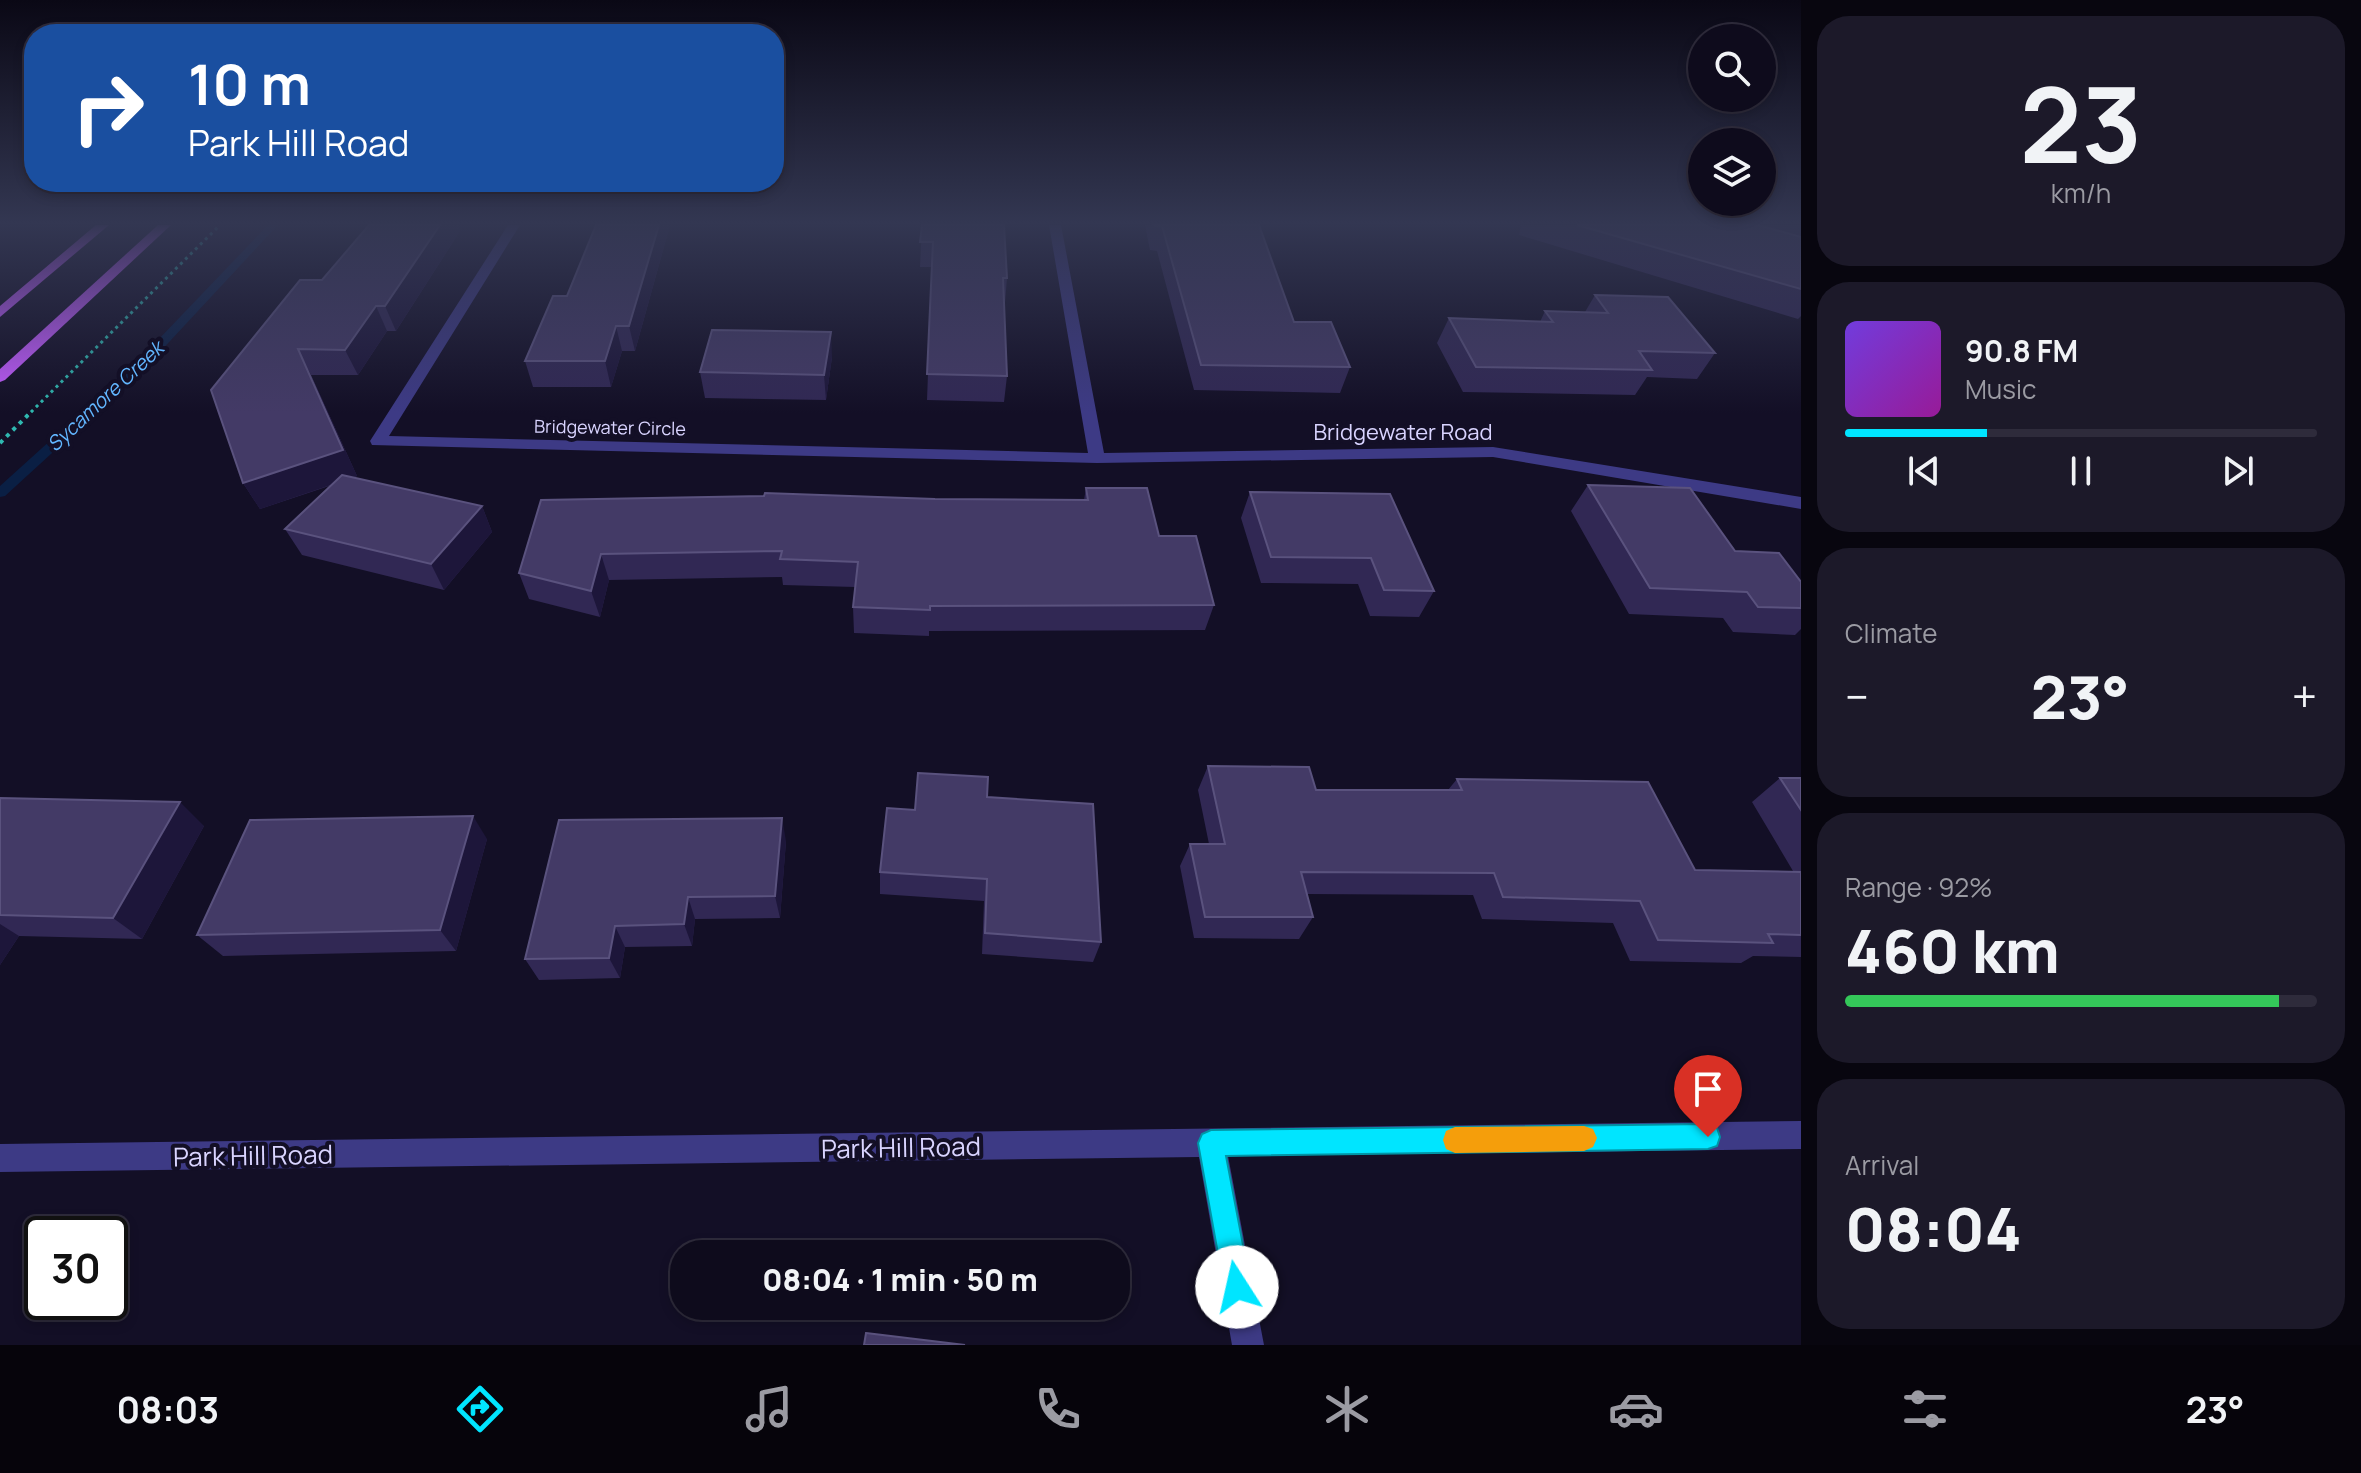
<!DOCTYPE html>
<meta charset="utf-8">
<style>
:root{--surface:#0e0b1c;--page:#1c1929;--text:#f1f3f6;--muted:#9b9ba3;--line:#2e2b3b;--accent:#00e5ff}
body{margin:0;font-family:Manrope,sans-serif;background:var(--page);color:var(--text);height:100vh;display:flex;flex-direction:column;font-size:30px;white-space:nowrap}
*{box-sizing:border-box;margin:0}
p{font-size:26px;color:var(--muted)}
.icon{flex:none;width:44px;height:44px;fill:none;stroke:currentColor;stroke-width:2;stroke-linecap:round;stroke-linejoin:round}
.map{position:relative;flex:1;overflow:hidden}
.side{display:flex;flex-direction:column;gap:16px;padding:16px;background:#08060f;width:560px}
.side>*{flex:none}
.guide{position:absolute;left:24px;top:24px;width:760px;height:168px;border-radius:32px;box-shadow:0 4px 12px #0003,0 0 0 2px var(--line);background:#1a4fa0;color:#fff;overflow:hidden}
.controls{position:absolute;left:1688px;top:24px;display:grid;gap:16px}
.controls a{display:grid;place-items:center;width:88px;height:88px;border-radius:50%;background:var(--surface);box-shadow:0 4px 12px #0003,0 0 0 2px var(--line);font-size:40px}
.speed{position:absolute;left:24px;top:1216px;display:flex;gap:16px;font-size:40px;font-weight:700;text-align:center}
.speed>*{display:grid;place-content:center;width:104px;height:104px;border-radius:50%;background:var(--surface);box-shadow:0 4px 12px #0003,0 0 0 2px var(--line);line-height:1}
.speed .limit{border:4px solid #111;border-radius:12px;background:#fff;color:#111}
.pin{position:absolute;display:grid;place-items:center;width:68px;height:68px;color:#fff;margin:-82px -34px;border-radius:50% 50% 50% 0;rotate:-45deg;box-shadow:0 0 8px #0007}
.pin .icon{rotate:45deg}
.me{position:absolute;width:88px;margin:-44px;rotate:350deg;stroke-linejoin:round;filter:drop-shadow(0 0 6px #0008)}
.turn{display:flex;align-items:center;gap:28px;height:168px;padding:0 32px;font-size:36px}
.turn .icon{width:104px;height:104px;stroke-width:2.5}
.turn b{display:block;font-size:56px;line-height:68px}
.big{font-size:60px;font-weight:800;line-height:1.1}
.side .card{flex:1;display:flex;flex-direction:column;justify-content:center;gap:12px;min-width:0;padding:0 28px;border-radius:32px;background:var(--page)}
.side .dial{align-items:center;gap:0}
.dial b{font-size:104px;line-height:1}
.song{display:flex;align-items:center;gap:24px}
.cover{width:96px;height:96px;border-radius:12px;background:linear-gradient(135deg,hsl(260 70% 55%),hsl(300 70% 35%))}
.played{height:8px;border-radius:4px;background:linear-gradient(90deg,var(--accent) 30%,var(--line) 30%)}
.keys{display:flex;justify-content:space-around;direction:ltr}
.heat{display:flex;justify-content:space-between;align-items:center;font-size:44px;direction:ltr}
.charge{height:12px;border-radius:6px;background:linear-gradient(90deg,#34c759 92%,var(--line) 0)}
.trip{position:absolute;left:670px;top:1240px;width:460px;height:80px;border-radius:32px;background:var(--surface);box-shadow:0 4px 12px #0003,0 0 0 2px var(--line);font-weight:800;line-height:80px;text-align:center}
.tabs{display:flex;height:128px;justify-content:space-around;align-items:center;background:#06040b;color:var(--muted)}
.tabs .icon{width:56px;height:56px}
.tabs .on{color:var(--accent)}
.tabs b{font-size:36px;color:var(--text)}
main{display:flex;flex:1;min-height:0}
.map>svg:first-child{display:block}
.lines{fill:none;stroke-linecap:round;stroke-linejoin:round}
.stream{fill:#0a1f44;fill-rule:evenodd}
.path-far1{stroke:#2fb8b0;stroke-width:3;stroke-dasharray:3 4;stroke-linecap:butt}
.path{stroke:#2fb8b0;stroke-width:4;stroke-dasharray:4 5;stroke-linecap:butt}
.minor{fill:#3d3a85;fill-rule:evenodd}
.major{fill:#c25bff;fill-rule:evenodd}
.wall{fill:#312854}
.shaded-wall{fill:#1d163a}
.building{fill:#433a66;stroke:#5a527e;stroke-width:2}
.route{fill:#00e5ff;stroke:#0095a6;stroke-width:2}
.slow{fill:#f59e0b}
.labels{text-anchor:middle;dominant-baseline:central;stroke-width:8;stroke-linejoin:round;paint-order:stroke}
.far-street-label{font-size:18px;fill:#d9d4ff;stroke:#130f26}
.far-water-label{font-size:20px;font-style:italic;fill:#62b6ff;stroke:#130f26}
.street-label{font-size:22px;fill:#d9d4ff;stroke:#130f26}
.near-street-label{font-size:26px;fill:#d9d4ff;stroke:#130f26}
</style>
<main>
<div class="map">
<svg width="1801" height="1345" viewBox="0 0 1801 1345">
<rect width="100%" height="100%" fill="#130f26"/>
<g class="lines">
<path class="stream" d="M268 225H278L144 369 5 496 0 497V486L136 363Z"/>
<path class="path-far1" d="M26 417 220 225"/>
<path class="path" d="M0 443 28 415"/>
<g class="minor">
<path d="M508 225H520L389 436 1088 453 1049 225H1061L1104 453 1493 447 1801 497V509L1493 457 1097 463 372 445 370 441Z"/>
<path d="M1801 1121V1149L1228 1156 1264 1345H1232L1199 1157 0 1172V1144Z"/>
</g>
<g class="major">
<path d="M96 225H109L0 317V306Z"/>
<path d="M158 225H171L5 380 0 382V369Z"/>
</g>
</g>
<g class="wall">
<path d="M596 225H670L635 351H622L611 387H533L525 361 567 296Z"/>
<path d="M922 225 1007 278 1005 303H1004L1007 376 1004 402 927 400 932 267H920Z"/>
<path d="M1145 225H1259L1294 322 1350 367 1340 393 1194 390 1157 251 1150 250Z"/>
<path d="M1521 225H1801V316L1798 319 1519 235Z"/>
<path d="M460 231 396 331H387L358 375H311L357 476 353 478 482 506 492 532 444 590 302 555 285 529 332 485 260 509 243 483 322 280Z"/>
<path d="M1595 295 1715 353 1697 379 1647 377 1635 395 1463 392 1437 343 1449 318 1540 322 1545 311 1585 312Z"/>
<path d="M832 357 826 400 705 398 700 372Z"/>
<path d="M1588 485 1801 582V629L1795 635 1733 632 1723 618 1629 614 1571 511Z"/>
<path d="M1086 488 1214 605 1205 630 929 631V636L854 633 853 607 855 587 783 585 782 577 609 580 600 617 529 599 519 573 541 500H1084Z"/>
<path d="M1250 492 1434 591 1419 617 1370 616 1358 584 1261 583 1241 518Z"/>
<path d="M1208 766 1316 790H1448L1457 779 1695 870 1792 872 1793 871 1752 802 1780 778H1801V957L1753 956 1741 963 1630 961 1613 923 1482 919 1473 895 1307 894 1313 917 1299 939 1194 938 1180 866 1190 844H1209L1198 790Z"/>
<path d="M987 797 1101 942 1093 962 982 954 984 901 880 894V872L915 810Z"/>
<path d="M0 798 204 826 142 939 19 936 0 965Z"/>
<path d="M487 839 456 951 223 956 197 935Z"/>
<path d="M786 841 780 918 695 919 692 946 625 947 620 978 539 980 525 959Z"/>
</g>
<g class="shaded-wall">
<path d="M440 225H458L460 231 396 331 385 306Z"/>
<path d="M659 225H670L635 351 629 326Z"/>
<path d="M376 306 387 331 358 375 345 350Z"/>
<path d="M616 326 622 351 611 387 605 361Z"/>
<path d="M831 332 832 357 826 400 824 375Z"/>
<path d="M298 349 311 375 357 476 260 509 243 483Z"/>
<path d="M482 506 492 532 444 590 431 564Z"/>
<path d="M601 554 609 580 600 617 591 591Z"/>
<path d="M180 802 204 826 142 939 113 918Z"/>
<path d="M473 816 487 839 456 951 440 930Z"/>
<path d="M782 818 786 841 780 918 775 896Z"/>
<path d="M688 897 695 919 692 946 684 924Z"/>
<path d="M0 924 19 936 0 965Z"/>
<path d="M615 926 625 947 620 978 609 958Z"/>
</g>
<g class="building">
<path d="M369 225H440L385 306H376L345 350 298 349 343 450 243 483 211 390 300 280H322Z"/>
<path d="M596 225H659L629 326H616L605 361H525L553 296H567Z"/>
<path d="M922 225H1004L1007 278H1003L1007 376 927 374 933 242H920Z"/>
<path d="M1154 225H1259L1294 322H1331L1350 367 1201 365 1162 226H1155Z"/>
<path d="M1577 225H1758L1801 237V289Z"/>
<path d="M1595 295 1668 297 1715 353 1639 351 1652 370 1476 367 1449 318 1553 322 1545 311 1608 313Z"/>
<path d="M712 330 831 332 824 375 700 372Z"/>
<path d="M342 475 482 506 431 564 285 529Z"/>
<path d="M1588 485 1690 488 1735 551 1779 553 1801 582V608L1758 607 1747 592 1650 588Z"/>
<path d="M1086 488H1147L1159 536H1196L1214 605 930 606V610L853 607 858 562 780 559 782 551 601 554 591 591 519 573 541 500 764 496 765 493 935 499 1088 500Z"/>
<path d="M1250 492 1390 494 1434 591 1384 590 1371 558 1271 557Z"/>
<path d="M1208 766 1309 767 1316 790H1462L1457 779 1648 782 1695 870 1801 872V935L1768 934 1773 943 1658 940 1640 901 1503 897 1494 873 1301 872 1313 917H1205L1190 844H1225Z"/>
<path d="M918 773 988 777 987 797 1093 804 1101 942 985 933 987 879 880 872 887 808 915 810Z"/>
<path d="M1780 778H1801V810Z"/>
<path d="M0 798 180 802 113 918 0 915Z"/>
<path d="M473 816 440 930 197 935 250 820Z"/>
<path d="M782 818 775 896 688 897 684 924 615 926 609 958 525 959 559 820Z"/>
<path d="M866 1333 965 1345H864Z"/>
</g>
<linearGradient id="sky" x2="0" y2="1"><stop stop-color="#0a0815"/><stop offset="0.54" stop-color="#333752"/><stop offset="1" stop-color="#333752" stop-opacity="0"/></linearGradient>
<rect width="1801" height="413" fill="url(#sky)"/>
<path class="route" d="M1708 1124 1717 1128 1720 1137 1717 1146 1708 1149 1226 1156 1251 1287 1247 1297 1237 1301 1228 1297 1224 1287 1198 1143 1202 1134 1211 1130Z"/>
<path class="slow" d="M1584 1126 1593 1129 1597 1138 1593 1147 1584 1151 1455 1153 1446 1149 1443 1140 1446 1131 1455 1127Z"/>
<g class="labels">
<g class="far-street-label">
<text transform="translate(610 427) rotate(1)">Bridgewater Circle</text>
</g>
<g class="far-water-label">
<text transform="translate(105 396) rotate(-43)">Sycamore Creek</text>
</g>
<g class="street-label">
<text x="1403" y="432">Bridgewater Road</text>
</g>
<g class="near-street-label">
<text transform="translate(901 1147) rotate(-1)">Park Hill Road</text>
<text transform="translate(253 1155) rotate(-1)">Park Hill Road</text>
</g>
</g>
</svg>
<div class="controls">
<a><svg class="icon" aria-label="search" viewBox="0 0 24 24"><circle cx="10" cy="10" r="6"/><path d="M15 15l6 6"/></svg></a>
<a><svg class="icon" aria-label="layers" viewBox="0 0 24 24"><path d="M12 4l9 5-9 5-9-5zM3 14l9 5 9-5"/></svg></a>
</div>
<div class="speed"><div class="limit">30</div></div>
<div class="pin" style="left:1708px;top:1137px;background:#d93025"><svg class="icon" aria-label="arrive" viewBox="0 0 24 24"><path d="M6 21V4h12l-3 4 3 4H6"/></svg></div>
<svg class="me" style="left:1237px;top:1287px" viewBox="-20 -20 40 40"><circle r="19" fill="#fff"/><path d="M0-13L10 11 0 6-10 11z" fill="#00e5ff"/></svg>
<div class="trip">08:04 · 1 min · 50 m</div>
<div class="guide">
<div class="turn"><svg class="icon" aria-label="right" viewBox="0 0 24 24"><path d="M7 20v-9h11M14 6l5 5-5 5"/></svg><div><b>10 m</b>Park Hill Road</div></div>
</div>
</div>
<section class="side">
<div class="card dial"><b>23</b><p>km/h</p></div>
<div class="card">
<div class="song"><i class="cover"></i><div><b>90.8 FM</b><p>Music</p></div></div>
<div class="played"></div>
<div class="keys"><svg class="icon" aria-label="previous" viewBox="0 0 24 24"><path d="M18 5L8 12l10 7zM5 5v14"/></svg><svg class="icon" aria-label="pause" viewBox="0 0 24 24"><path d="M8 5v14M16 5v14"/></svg><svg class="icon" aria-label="next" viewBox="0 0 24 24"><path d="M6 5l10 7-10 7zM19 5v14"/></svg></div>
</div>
<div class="card"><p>Climate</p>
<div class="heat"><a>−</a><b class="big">23°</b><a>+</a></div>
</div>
<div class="card"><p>Range · 92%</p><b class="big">460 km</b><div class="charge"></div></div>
<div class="card"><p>Arrival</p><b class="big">08:04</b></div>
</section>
</main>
<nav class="tabs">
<b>08:03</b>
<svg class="icon on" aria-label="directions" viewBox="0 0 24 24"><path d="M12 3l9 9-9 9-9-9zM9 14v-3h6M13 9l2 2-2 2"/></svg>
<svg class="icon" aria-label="music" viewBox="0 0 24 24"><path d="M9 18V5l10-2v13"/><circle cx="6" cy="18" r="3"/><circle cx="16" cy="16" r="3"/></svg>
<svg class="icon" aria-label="phone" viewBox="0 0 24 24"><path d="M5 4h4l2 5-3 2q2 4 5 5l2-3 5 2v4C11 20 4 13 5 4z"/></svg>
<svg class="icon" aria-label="climate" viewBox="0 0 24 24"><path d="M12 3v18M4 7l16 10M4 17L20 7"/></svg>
<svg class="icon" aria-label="car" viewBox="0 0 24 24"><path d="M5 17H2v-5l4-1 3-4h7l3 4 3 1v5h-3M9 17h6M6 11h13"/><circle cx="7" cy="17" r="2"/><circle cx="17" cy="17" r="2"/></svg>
<svg class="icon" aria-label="filters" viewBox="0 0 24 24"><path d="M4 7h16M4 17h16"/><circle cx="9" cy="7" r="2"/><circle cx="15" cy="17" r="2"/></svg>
<b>23°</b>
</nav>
